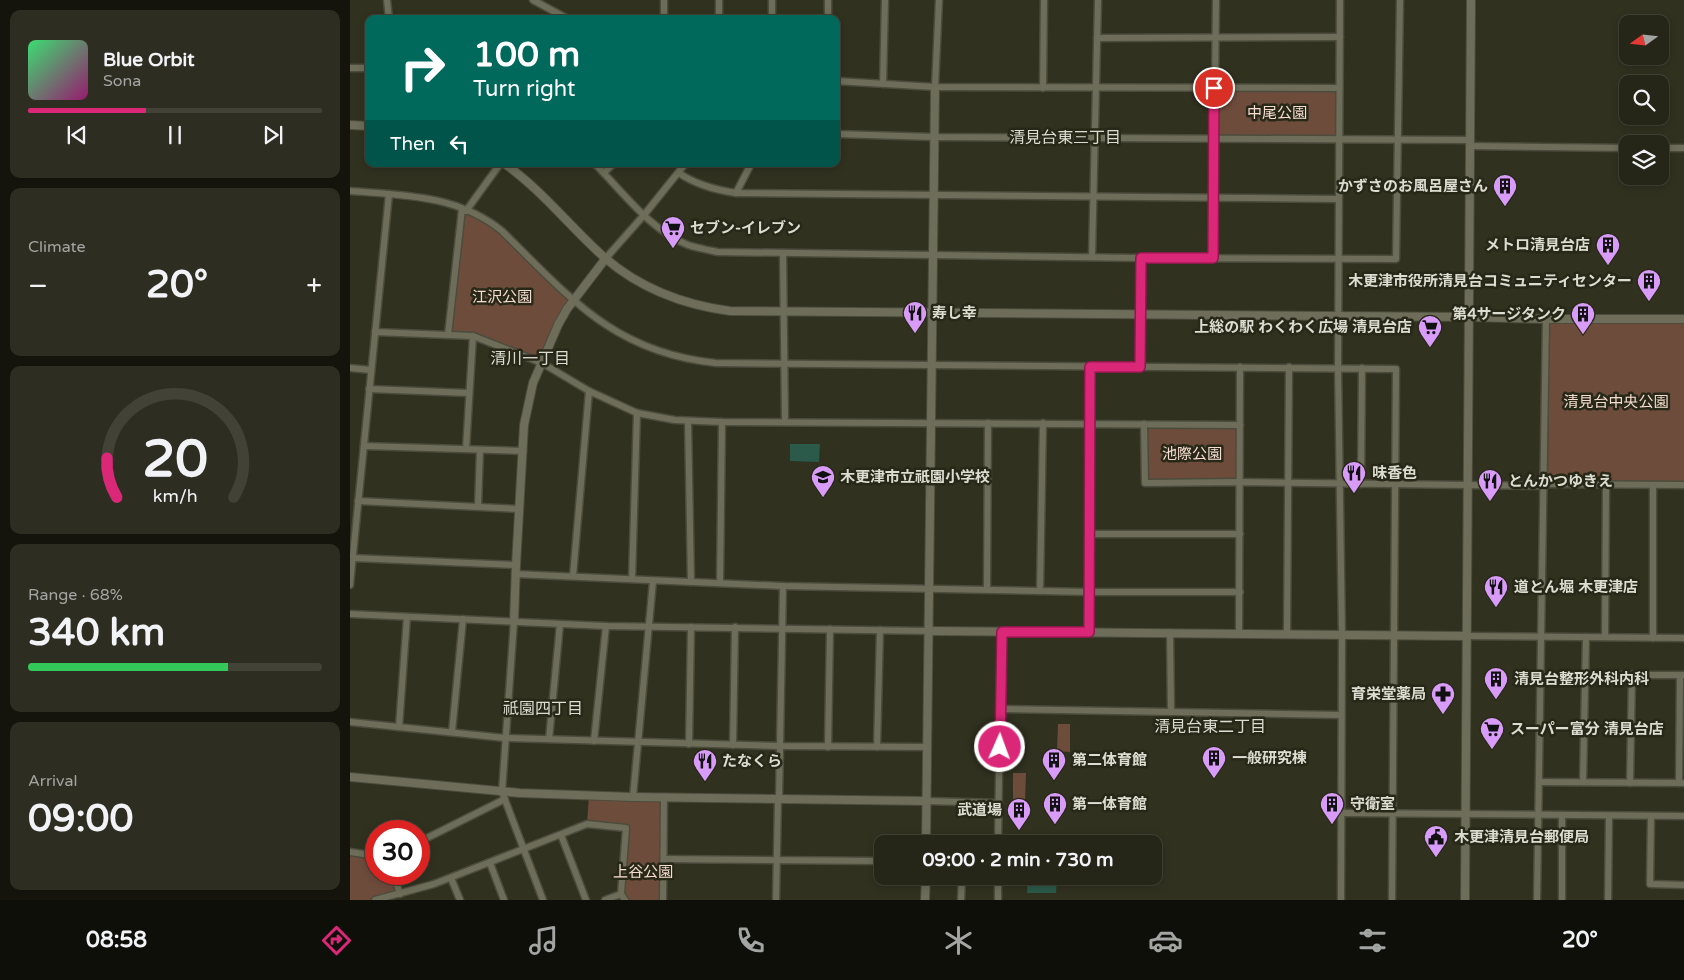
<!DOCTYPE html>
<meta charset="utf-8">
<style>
:root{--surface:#252518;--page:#2d2d21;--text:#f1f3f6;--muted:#a3a5a2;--line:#424237;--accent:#db2777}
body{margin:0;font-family:"Varela Round","Noto Sans JP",sans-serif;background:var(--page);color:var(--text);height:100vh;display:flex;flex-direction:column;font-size:19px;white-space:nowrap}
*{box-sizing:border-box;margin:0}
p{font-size:16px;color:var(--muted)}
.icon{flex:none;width:28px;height:28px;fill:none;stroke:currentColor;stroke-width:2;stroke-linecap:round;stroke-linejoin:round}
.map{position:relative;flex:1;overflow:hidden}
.sheet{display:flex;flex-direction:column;gap:10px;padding:10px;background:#14140d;width:350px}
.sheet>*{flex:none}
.hud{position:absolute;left:15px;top:15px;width:475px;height:152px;border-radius:10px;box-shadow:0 2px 8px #0003,0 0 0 1px var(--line);background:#00695c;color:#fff;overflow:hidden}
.needle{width:32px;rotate:255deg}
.controls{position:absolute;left:1269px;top:15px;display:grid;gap:10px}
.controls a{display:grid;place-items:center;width:50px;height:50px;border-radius:10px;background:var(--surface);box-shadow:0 2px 8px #0003,0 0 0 1px var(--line);font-size:25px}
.speed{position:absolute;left:15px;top:820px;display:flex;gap:10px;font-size:25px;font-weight:700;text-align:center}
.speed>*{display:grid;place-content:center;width:65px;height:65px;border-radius:50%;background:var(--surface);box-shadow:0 2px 8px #0003,0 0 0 1px var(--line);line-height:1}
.speed .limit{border:8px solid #d22;background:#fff;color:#111}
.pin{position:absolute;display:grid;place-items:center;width:42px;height:42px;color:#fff;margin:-21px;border:2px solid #fff;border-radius:50%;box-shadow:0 1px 5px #0007}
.me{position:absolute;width:55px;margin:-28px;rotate:2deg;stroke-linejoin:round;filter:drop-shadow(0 0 4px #0008)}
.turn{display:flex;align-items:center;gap:18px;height:105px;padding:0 25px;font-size:22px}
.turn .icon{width:65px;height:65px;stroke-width:2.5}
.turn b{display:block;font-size:35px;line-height:42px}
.then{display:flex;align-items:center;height:48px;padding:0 25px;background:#0003;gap:10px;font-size:19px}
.big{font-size:38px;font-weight:800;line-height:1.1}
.sheet .widget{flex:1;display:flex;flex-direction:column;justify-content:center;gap:8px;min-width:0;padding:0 18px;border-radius:10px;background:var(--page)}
.sheet .dial{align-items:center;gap:0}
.dial svg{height:130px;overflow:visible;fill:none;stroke:var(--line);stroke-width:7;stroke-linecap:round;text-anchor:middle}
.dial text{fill:var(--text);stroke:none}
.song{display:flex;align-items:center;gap:15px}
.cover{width:60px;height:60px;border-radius:8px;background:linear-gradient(135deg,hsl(140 70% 55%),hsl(320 70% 35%))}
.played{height:5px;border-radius:2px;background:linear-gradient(90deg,var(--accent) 40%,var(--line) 40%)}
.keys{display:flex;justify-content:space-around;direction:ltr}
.heat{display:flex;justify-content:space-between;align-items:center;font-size:28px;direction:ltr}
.charge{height:8px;border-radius:4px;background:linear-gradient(90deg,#34c759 68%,var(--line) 0)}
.trip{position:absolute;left:524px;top:835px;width:288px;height:50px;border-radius:10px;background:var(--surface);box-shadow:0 2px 8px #0003,0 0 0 1px var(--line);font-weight:800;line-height:50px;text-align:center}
.tab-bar{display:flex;height:80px;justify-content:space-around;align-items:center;background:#0f0f0a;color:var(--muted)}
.tab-bar .icon{width:35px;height:35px}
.tab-bar .current{color:var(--accent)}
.tab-bar b{font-size:22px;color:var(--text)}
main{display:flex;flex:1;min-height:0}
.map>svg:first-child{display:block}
.green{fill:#6e4c3c}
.water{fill:#2b594a}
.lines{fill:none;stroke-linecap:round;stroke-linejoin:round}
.minor-casing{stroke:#4c4c3d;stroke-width:9}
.tertiary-casing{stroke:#4c4c3d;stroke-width:10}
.minor{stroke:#6d6d5a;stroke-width:6}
.tertiary{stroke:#6d6d5a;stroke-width:8}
.route-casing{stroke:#8e194d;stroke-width:12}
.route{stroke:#db2777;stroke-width:9}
.labels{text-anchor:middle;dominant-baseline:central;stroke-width:5;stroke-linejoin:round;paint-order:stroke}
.park-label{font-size:15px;fill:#f6dbcf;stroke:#272817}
.poi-label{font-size:15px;font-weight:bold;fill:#dcdcd1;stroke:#272817;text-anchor:start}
.neighbourhood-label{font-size:16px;fill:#dcdcd1;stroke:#272817}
</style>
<main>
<section class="sheet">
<div class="widget">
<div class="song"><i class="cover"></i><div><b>Blue Orbit</b><p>Sona</p></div></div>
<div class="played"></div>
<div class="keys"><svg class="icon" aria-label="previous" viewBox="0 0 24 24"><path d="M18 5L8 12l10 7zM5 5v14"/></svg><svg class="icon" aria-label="pause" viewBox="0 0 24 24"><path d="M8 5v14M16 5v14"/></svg><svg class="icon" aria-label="next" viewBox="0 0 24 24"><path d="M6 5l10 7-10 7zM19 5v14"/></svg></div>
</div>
<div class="widget"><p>Climate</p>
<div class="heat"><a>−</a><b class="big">20°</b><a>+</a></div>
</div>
<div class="widget dial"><svg viewBox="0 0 100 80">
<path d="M14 69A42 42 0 1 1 86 69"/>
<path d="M14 69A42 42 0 0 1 8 45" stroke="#db2777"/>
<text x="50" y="56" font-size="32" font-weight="700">20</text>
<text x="50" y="72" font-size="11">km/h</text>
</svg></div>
<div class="widget"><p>Range · 68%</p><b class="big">340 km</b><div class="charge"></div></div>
<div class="widget"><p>Arrival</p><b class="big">09:00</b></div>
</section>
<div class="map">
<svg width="1334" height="900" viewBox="0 0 1334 900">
<rect width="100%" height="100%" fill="#313120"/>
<g class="green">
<path d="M864 88H989V139L864 138Z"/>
<path d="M116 211 141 222 222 301 192 363 123 336 98 335Z"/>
<path d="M1334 321V482L1198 481 1199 323Z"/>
<path d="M794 424 890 425V482L795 483Z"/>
<path d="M708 724H720V752L707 751Z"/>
<path d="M663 773H676L675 801H663Z"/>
<path d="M239 796 314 797 313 900H275L271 894 276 828 237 824Z"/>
<path d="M0 852 26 856V874H43L50 894 25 900H0Z"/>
</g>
<g class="water">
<path d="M440 444H470L469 462 440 461Z"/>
<path d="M678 876H707L706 893H677Z"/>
</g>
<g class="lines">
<g class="minor-casing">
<g id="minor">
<path d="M37 0 39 19"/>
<path d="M183 0 218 19"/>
<path d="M990 0 988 368 992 635 991 900"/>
<path d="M314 19V0"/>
<path d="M369 19V0"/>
<path d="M422 19V0"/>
<path d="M478 19V0"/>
<path d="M747 38 990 37"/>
<path d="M0 68H19"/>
<path d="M486 81 585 87 989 88"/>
<path d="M533 84 535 0"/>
<path d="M585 87 589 0"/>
<path d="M693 88 694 0"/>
<path d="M486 134 585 137 1121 140"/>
<path d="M1121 146 1278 148"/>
<path d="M1310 148H1334"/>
<path d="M245 164C273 192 300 230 338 245 347 248 358 250 368 252L791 258 1046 259 1050 0"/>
<path d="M254 173 263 164"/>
<path d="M329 173C346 185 366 190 386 193L988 199"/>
<path d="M0 191C53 195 108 195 152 231 220 298 265 353 366 363L1046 369 1042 900"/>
<path d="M386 193 401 164"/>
<path d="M116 211 150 164"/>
<path d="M433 253 435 421"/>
<path d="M742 257 748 0"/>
<path d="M256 258 294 215 335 164"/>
<path d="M863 258 866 0"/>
<path d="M25 332 123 336 192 363 239 391 287 413 325 420 372 422 890 425"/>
<path d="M98 335 112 209"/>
<path d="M790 367 791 258"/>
<path d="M0 368 21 370"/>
<path d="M19 389 119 393"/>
<path d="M338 421 341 582"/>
<path d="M794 424 795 483 890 482 1194 486"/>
<path d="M14 446 173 451"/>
<path d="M116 449 123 336"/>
<path d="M1011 484 1012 368"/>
<path d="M1194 484 1334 485"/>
<path d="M8 501 169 509"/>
<path d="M128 506 130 450"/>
<path d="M739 534H890"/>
<path d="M3 558 166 565"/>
<path d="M165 574 433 586 739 592H890"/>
<path d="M223 576 239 391"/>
<path d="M282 579 287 413"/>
<path d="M370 583 372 422"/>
<path d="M0 585 39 194"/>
<path d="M637 589 638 423"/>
<path d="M690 591 693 423"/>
<path d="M0 614 256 626 579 631"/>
<path d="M164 621 152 792 193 900"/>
<path d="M739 632 740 367"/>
<path d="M820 633 821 712"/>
<path d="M889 634 890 367"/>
<path d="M937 634 939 367"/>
<path d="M1117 636 1334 638"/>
<path d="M1255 637 1256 484"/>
<path d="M1303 638V485"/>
<path d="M1235 675H1334"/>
<path d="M651 709 991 715"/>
<path d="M0 722 155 738 430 746 577 747"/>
<path d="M49 727 57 617"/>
<path d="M102 732 113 619"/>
<path d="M199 739 210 624"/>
<path d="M244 741 256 626"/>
<path d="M339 744 341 627"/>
<path d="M383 745 385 627"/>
<path d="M478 747 480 629"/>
<path d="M527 747 530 630"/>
<path d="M1189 782 1334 783"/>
<path d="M1233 782 1236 637"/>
<path d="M1280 783 1282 675"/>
<path d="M1329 783 1330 675"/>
<path d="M283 797 303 581"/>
<path d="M429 799 433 586"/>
<path d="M577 801 649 803"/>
<path d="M991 813 1334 816"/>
<path d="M1301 816 1300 884 1334 885"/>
<path d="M211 835 236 900"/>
<path d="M69 842 155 799"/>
<path d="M648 844 651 632"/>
<path d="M0 852 26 856"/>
<path d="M314 859 532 861"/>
<path d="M140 863 154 900"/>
<path d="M43 874 50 894"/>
<path d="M101 878 110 900"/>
<path d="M25 900 84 884 237 824 276 828 271 894 275 900"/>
<path d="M255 900 271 894"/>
<path d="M313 900 314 797"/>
<path d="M426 900 428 799"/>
<path d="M611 900 612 876"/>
<path d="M648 900V876"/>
<path d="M1187 900 1196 319"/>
<path d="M1212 900V815"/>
<path d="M1258 900 1259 816"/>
</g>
</g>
<g class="tertiary-casing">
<g id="tertiary">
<path d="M0 125 19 126"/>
<path d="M155 164C193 191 221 228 255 258 291 289 335 305 380 311L1120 317 1196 319H1334"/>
<path d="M164 621 166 565 174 425 183 383 208 325 217 309 256 258"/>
<path d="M579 631 1117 636"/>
<path d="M0 777 170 793 283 797 577 801"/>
<path d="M576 844 585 87"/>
<path d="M575 900 576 876"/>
<path d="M1115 900 1121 0"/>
</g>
</g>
<use href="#minor" class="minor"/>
<use href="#tertiary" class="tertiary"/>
</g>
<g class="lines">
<g class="route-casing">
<path id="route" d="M650 747 652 632H739L740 367H790L791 258H863L864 88"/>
</g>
<use href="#route" class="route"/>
</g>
<defs>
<g id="building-pin" transform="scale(1.25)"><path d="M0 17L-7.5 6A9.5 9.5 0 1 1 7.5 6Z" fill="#d89bf8" stroke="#272817"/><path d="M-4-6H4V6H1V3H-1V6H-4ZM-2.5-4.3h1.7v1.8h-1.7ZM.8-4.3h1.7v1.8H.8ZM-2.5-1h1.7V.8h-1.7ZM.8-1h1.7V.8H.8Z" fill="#111"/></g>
<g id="supermarket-pin" transform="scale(1.25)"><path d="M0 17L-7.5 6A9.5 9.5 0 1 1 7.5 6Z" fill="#d89bf8" stroke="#272817"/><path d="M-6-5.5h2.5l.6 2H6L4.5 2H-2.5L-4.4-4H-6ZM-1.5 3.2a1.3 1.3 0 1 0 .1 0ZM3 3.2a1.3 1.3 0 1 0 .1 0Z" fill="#111"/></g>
<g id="restaurant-pin" transform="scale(1.25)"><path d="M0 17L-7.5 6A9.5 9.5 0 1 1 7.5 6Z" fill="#d89bf8" stroke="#272817"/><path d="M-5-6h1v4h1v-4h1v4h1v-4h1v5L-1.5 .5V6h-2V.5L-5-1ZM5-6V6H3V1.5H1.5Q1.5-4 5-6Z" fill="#111"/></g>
<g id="school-pin" transform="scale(1.25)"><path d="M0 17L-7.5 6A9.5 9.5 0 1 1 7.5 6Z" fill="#d89bf8" stroke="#272817"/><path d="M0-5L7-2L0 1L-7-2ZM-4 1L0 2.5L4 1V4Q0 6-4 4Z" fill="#111"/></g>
<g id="pharmacy-pin" transform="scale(1.25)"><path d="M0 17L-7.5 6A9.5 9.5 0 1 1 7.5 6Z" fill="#d89bf8" stroke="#272817"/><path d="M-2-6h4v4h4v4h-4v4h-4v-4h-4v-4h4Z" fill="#111"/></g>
<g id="civic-pin" transform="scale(1.25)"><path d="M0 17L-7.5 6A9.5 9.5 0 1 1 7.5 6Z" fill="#d89bf8" stroke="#272817"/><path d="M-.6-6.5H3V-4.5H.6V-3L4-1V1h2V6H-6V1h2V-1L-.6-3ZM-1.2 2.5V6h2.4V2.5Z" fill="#111"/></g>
</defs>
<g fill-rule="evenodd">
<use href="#building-pin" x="1155" y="186"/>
<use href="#supermarket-pin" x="323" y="228"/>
<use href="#building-pin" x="1258" y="245"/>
<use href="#building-pin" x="1299" y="281"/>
<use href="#restaurant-pin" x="565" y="313"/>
<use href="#building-pin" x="1233" y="314"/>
<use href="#supermarket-pin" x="1080" y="327"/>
<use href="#restaurant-pin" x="1004" y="473"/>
<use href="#school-pin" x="473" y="477"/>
<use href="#restaurant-pin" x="1140" y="481"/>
<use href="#restaurant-pin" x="1146" y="587"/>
<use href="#building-pin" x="1146" y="679"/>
<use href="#pharmacy-pin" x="1093" y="694"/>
<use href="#supermarket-pin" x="1142" y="729"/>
<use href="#building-pin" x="864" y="758"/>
<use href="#building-pin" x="704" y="760"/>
<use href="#restaurant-pin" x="355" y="761"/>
<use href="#building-pin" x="705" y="804"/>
<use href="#building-pin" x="982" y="804"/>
<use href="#building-pin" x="669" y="810"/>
<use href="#civic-pin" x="1086" y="837"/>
</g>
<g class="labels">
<g class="park-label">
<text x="927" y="113">中尾公園</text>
<text x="152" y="297">江沢公園</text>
<text x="1266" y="402">清見台中央公園</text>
<text x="842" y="454">池際公園</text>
<text x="293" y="872">上谷公園</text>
</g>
<g class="poi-label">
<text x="1138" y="186" text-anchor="end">かずさのお風呂屋さん</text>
<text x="340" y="228">セブン-イレブン</text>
<text x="1240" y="245" text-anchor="end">メトロ清見台店</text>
<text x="1282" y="281" text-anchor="end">木更津市役所清見台コミュニティセンター</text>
<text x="582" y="313">寿し幸</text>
<text x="1216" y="314" text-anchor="end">第4サージタンク</text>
<text x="1062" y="327" text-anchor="end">上総の駅 わくわく広場 清見台店</text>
<text x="1022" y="473">味香色</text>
<text x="490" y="477">木更津市立祇園小学校</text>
<text x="1158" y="481">とんかつゆきえ</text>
<text x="1164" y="587">道とん堀 木更津店</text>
<text x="1164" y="679">清見台整形外科内科</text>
<text x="1076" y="694" text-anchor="end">育栄堂薬局</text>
<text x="1160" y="729">スーパー富分 清見台店</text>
<text x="882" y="758">一般研究棟</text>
<text x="722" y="760">第二体育館</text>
<text x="372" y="761">たなくら</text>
<text x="722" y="804">第一体育館</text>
<text x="1000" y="804">守衛室</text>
<text x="652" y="810" text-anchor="end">武道場</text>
<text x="1104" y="837">木更津清見台郵便局</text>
</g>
<g class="neighbourhood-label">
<text x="715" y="138">清見台東三丁目</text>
<text x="180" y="359">清川一丁目</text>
<text x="193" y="709">祇園四丁目</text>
<text x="860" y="727">清見台東二丁目</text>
</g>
</g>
</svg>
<div class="controls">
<a><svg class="needle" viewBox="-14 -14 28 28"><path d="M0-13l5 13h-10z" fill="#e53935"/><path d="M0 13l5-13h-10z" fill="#a3a5a2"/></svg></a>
<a><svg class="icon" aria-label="search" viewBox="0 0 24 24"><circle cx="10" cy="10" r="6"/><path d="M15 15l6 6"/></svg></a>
<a><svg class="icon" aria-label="layers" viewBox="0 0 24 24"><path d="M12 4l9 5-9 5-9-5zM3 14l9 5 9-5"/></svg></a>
</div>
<div class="speed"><div class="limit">30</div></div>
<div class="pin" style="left:864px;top:88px;background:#d93025"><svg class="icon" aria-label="arrive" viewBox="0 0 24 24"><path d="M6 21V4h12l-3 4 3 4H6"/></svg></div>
<svg class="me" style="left:650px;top:747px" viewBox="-20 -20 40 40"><circle r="17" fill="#db2777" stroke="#fff" stroke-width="3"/><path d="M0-11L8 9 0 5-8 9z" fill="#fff"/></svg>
<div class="trip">09:00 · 2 min · 730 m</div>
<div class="hud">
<div class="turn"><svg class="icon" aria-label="right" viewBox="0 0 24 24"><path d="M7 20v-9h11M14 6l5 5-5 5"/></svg><div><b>100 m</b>Turn right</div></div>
<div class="then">Then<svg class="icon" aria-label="left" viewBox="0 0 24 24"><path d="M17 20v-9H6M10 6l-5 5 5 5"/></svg></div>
</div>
</div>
</main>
<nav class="tab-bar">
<b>08:58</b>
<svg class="icon current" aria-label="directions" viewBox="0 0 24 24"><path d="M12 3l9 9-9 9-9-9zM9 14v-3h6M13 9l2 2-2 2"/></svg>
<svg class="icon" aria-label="music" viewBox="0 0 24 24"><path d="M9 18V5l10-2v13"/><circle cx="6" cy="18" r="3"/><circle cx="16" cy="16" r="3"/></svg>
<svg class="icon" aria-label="phone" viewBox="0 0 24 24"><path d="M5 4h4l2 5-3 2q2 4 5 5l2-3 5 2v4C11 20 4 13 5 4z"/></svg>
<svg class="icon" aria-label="climate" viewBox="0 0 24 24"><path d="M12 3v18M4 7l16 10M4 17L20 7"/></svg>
<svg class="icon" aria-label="car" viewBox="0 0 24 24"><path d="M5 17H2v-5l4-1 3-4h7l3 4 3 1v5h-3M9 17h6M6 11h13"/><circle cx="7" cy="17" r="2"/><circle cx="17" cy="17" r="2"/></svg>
<svg class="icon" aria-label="filters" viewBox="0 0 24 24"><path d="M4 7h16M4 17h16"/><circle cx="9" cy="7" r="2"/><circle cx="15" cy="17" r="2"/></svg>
<b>20°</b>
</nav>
